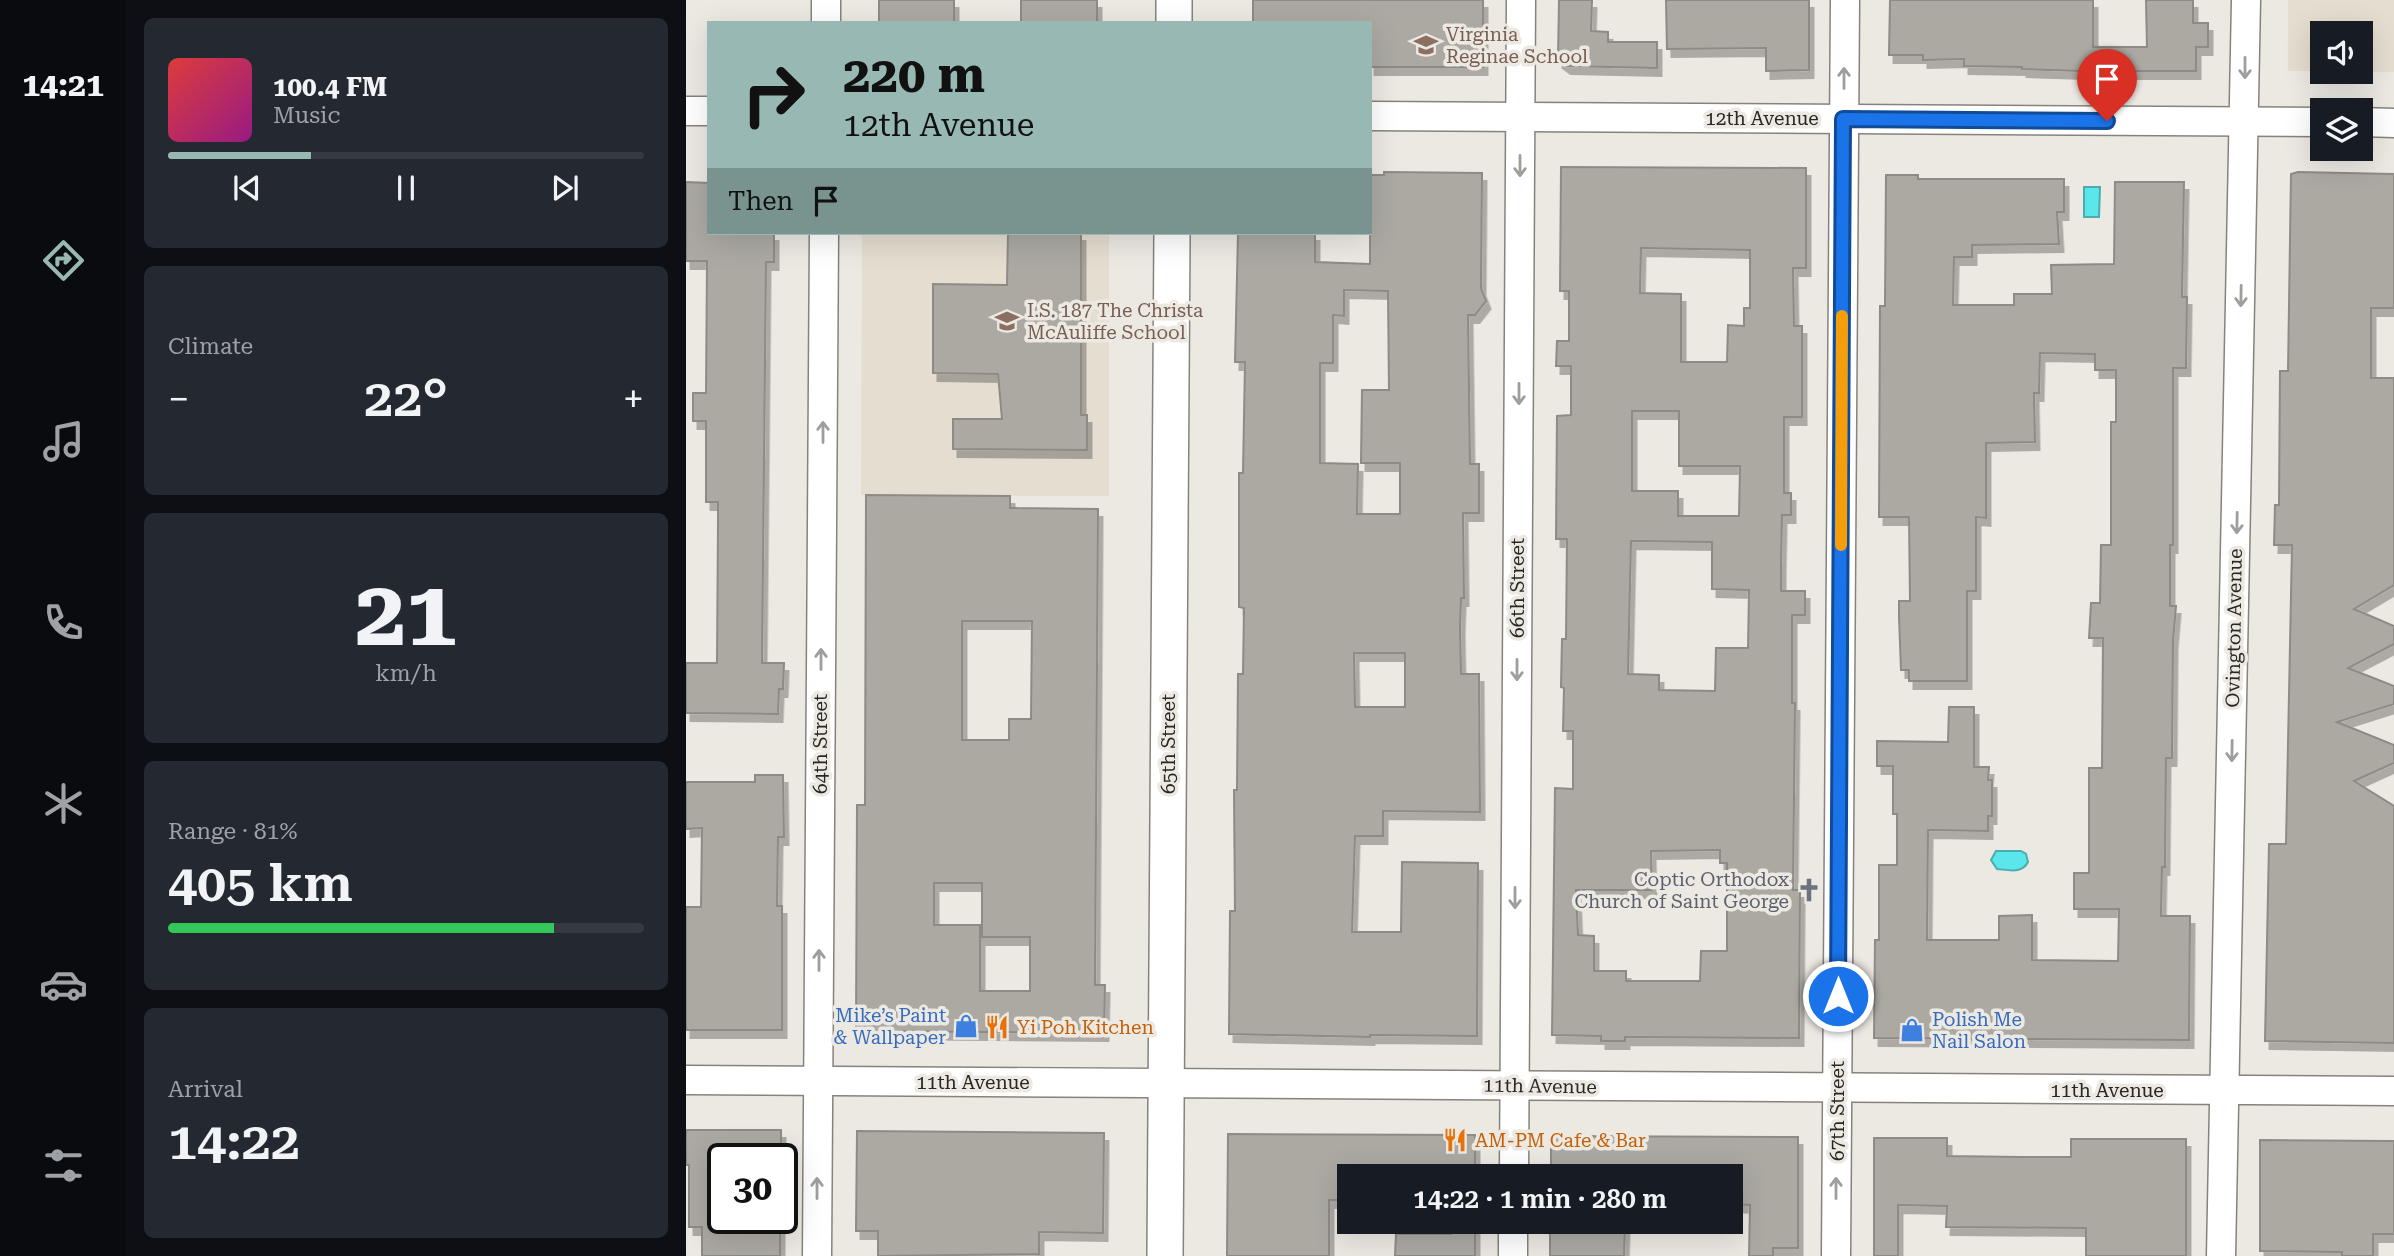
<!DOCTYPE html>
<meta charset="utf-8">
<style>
:root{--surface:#171b24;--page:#242831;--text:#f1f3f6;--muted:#9ea1a6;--line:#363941;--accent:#98b8b3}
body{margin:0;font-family:"Roboto Serif",serif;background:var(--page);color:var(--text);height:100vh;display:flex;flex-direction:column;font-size:26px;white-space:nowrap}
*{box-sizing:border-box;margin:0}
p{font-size:23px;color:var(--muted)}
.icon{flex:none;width:38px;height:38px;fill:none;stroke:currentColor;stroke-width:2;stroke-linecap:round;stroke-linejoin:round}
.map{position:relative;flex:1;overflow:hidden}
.panel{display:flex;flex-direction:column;gap:18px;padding:18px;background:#0d0f14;width:560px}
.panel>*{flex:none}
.hud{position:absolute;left:21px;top:21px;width:665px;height:214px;border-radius:0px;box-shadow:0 7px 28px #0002;background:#98b8b3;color:#111;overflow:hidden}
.fabs{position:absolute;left:1624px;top:21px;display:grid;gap:14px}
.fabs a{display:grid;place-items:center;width:63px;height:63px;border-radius:0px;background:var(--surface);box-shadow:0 7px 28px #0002;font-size:35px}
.speed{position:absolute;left:21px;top:1143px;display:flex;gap:14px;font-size:35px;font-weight:700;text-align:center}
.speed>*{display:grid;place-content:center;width:91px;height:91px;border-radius:50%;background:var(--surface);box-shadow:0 7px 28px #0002;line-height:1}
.speed .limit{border:4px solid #111;border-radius:10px;background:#fff;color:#111}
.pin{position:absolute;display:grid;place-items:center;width:60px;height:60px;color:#fff;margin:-72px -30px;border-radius:50% 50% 50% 0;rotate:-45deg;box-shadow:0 0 7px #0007}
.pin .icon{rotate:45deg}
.me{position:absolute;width:77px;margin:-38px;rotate:0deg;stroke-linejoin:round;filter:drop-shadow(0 0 5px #0008)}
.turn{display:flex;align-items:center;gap:24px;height:147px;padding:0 21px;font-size:32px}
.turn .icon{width:91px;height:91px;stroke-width:2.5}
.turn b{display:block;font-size:49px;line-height:60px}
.then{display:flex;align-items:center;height:66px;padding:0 21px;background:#0003;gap:14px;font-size:26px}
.big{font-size:52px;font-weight:600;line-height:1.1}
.panel .widget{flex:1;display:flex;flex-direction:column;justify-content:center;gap:10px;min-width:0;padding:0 24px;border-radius:10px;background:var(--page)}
.panel .dial{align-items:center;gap:0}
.dial b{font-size:91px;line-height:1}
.song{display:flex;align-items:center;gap:21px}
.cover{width:84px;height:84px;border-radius:10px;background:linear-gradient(135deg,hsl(0 70% 55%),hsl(310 70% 35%))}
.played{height:7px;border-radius:4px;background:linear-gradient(90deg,var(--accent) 30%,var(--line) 30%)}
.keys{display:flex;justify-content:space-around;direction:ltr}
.heat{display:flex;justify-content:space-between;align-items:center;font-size:38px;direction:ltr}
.charge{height:10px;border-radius:5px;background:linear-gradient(90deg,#34c759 81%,var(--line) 0)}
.trip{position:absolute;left:651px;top:1164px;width:406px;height:70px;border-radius:0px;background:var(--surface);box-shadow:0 7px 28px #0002;font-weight:600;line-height:70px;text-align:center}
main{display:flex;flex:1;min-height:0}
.tabs{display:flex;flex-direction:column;width:126px;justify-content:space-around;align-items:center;background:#090b0e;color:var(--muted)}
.tabs .icon{width:49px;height:49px}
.tabs .current{color:var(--accent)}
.tabs b{font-size:32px;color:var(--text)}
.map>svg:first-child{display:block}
.built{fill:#e4ddd0}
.water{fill:#5ae6eb;stroke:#4badb0;stroke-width:2}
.building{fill:#aca9a3;stroke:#8e8b86;stroke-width:2;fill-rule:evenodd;filter:url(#shadow)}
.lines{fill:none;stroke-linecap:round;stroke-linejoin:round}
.minor-casing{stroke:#86837d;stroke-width:31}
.major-casing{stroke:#86837d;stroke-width:38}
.minor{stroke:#fff;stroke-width:28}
.major{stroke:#fff;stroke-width:35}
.oneway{stroke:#9f9e9d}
.route-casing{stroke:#114b97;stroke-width:18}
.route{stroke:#1a73e8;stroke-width:12}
.slow{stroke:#f59e0b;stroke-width:12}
.labels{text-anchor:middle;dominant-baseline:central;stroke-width:7;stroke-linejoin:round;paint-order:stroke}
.education-label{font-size:19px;fill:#785e54;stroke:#ece8e2;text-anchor:start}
.street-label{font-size:19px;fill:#292725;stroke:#ece8e2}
.worship-label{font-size:19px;fill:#5b616d;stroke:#ece8e2;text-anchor:end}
.shop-label{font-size:19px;fill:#366cbe;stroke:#ece8e2;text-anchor:end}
.food-label{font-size:19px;fill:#c56008;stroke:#ece8e2;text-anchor:start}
</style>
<main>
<nav class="tabs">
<b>14:21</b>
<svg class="icon current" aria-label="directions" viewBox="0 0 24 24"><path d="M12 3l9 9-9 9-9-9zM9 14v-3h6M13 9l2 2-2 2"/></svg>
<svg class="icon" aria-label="music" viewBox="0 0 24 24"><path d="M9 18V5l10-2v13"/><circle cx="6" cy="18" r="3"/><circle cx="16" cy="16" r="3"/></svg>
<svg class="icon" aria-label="phone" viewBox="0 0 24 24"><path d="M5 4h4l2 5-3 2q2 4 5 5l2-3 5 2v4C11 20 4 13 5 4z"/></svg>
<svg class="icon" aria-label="climate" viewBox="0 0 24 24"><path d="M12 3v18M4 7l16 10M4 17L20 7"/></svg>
<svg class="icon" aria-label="car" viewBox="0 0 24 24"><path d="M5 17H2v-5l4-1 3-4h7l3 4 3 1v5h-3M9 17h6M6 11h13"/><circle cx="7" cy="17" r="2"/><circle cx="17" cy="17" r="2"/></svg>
<svg class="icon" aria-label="filters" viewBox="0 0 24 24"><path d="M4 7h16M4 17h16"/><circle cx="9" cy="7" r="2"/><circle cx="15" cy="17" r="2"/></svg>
</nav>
<section class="panel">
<div class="widget">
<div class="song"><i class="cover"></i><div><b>100.4 FM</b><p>Music</p></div></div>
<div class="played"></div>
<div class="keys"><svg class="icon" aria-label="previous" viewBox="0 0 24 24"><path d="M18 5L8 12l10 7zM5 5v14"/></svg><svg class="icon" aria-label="pause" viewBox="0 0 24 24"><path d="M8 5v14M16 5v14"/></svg><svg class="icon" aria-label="next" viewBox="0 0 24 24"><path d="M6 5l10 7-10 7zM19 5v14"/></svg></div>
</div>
<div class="widget"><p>Climate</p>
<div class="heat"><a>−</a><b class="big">22°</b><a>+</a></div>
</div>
<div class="widget dial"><b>21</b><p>km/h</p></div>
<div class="widget"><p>Range · 81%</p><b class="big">405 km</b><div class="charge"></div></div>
<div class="widget"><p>Arrival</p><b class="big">14:22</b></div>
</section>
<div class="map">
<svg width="1708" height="1256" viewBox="0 0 1708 1256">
<defs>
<filter id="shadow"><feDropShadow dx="4.5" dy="8" stdDeviation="0" flood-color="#0004"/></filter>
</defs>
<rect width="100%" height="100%" fill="#ece8e2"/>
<g class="built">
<path d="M1602 0H1708V72H1665H1675V33H1636V71H1602Z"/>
<path d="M176 233H423V496L175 495Z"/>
</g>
<g class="water">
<path d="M1398 187H1414L1413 217H1398Z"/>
<path d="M1310 851H1335L1340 854 1342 862C1336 874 1323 870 1311 869L1305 860Z"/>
</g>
<g class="building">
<rect x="193" y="0" width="75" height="23"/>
<rect x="335" y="0" width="76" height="23"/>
<path d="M567 0H797V67H684V23H567Z"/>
<path d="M873 0H906L905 31 922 32V42H971V68L880 66 872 60Z"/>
<path d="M980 0H1123V70L1080 71V48L981 49Z"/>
<path d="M1204 0H1407V47H1461L1460 0H1507V23H1522V47H1510V71H1395L1336 69V67L1278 66V59L1237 60V55H1203Z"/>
<path d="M875 167 1120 168V268H1107L1108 326H1116V417H1098V493H1105V515H1096L1095 566V591H1119V615H1106V703H1109L1107 890H1114L1113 1038 939 1037V1041H915V1036L866 1035 869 788 887 789V731H877L878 688 875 687 876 639H880L881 539H870L871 416 885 415V366H870L871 341H883V291H874ZM955 248 1064 250V308H1058V326L1042 325 1041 362H995V294L954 293ZM946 411H993V466H1054L1053 516H992V491H946ZM945 541 1026 542V589L1063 590 1062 648H1030L1029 691 973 690V675L942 674ZM1034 850V863H1041V951H1015L1014 981H940V971H908V936L892 935 890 890H966L965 851Z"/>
<path d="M698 172 796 173 795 288 800 301 789 315H782L784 464H793V513H777L778 598H775L774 627 775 674H793L794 812 697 811V836H669L666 932H715L716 862 792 863 791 1036 684 1035V1037L543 1034 544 911H549L548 790H551L552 674H557L558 608 553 607V473H557L559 362H549L552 233H629V262L684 264V175H698ZM658 290 702 291 703 390H676L675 463H714V514H671L672 464 634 463V363H647V315L658 316ZM668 653H719V707H669Z"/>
<path d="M1612 172 1708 174V308H1685V378H1708V585L1668 609 1708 626V644L1662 668 1708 686V704L1651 722 1708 745V763L1668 781 1708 806V1043L1579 1041 1583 844H1600L1606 545H1588L1589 505H1593L1594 371H1602L1605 174Z"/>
<path d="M1200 175H1232V179H1378V212H1371L1373 244 1286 245V257H1268L1267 305H1328V294H1366L1365 265 1428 264 1429 182H1498L1496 297H1501L1500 368H1487V545H1484V606H1490L1487 641 1486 758H1480L1479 867H1476L1475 916H1504L1503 1040 1188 1038 1189 940H1193V865H1211V814H1207V766H1191V741L1262 742 1263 707H1288V767H1303L1302 780H1306V816H1302V831L1242 830 1241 940H1313V916L1346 915V960L1432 961 1433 909H1388V873H1403V768H1416L1417 638H1403L1405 603H1414L1415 545H1425V422H1430V370H1409V354L1354 353 1353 393H1348L1349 442 1300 443V518L1290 517V591H1281V681H1223V670H1215L1213 617V601H1224L1223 517H1193L1194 306H1199Z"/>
<path d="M0 182 23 183V233H88V262H80L76 663H98L97 689H93L92 714 0 713V663H31L32 523V502H20V421H7V393H20L21 261H0Z"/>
<path d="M322 233H395V415H401V450L267 449V419H316L312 374 247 373V284L321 285Z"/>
<path d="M180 495 324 496V508L412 509 409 985H419L418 1033 170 1031 171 805H179ZM276 621H346L345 719H323V740H276ZM248 883H296V937H344V991H294V925H248Z"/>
<path d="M69 775H97L98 837H92L91 906H96V1030H0V907H15L16 828 0 829V782H69Z"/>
<path d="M0 1130H95V1158H37V1218H94V1256H16V1227H3V1165H0Z"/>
<path d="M171 1131 418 1133 417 1233 353 1232V1254L192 1256V1231H170Z"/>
<path d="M542 1134 789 1135V1176H663V1200H643V1256H541Z"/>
<path d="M865 1136 1112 1137V1248H1087V1256H1063L1064 1205 1045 1204V1176H865Z"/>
<path d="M1188 1138H1261V1156L1336 1157H1385V1139H1500V1256H1400V1228L1260 1227 1261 1206 1212 1205V1256H1188Z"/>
<path d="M1574 1140 1708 1141V1234H1687V1256H1656V1252L1574 1251Z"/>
<path d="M765 1222H789V1256H709L710 1234H765Z"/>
<path d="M864 1222H939L938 1256H864Z"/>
</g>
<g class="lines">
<g class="minor-casing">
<g id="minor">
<path d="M140 23V0"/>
<path d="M0 111H23"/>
<path d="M684 116 1636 122"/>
<path d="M1675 122 1708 123"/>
<path d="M0 1080 1708 1091"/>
<path d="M828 1176 835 0"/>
<path d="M131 1256 138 233"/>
<path d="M827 1256V1222"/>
<path d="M1150 1256 1159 0"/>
<path d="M1535 1256 1560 0"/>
</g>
</g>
<g class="major-casing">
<g id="major">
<path d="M488 23V0"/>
<path d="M479 1256 486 233"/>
</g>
</g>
<use href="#minor" class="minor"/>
<use href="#major" class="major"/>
</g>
<defs><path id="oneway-shaft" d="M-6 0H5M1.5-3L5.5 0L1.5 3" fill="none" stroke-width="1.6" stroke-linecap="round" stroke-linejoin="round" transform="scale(1.75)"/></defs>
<g class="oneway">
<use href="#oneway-shaft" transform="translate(1559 68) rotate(90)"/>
<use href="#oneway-shaft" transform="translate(1158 78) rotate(-90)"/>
<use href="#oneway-shaft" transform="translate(834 166) rotate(90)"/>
<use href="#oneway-shaft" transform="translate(1555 296) rotate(91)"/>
<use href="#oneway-shaft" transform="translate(833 394) rotate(90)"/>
<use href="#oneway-shaft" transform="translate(137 432) rotate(-90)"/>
<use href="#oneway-shaft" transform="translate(1551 523) rotate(91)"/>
<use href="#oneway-shaft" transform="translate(135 659) rotate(-90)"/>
<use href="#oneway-shaft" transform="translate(831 670) rotate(90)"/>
<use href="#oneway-shaft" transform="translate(1546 751) rotate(91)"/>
<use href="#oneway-shaft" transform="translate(829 898) rotate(90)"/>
<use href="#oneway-shaft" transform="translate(133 960) rotate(-90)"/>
<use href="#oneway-shaft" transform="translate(131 1188) rotate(-90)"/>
<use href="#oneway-shaft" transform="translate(1150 1188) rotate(-90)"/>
</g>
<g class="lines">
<g class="route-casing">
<path id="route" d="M1152 996 1157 119 1421 121"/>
</g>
<use href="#route" class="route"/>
<path class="slow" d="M1155 545 1156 316"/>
</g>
<defs>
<g id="school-bare" transform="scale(1.89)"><path d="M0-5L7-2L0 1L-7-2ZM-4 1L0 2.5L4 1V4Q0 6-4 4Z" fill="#8d6e63" stroke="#ece8e2" stroke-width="2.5" paint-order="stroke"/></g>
<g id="church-bare" transform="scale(1.89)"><path d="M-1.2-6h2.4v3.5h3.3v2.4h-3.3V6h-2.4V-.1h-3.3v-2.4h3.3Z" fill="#6b7280" stroke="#ece8e2" stroke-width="2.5" paint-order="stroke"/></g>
<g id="shop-bare" transform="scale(1.89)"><path d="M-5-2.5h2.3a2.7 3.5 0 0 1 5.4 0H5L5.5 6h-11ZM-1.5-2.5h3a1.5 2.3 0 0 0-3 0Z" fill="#3f7fe0" stroke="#ece8e2" stroke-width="2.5" paint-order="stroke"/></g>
<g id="restaurant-bare" transform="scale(1.89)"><path d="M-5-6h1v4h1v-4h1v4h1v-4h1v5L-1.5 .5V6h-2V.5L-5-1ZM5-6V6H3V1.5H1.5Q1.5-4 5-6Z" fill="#e8710a" stroke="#ece8e2" stroke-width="2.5" paint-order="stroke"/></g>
</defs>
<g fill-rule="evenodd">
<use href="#school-bare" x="740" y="45"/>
<use href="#school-bare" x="321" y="321"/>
<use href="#church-bare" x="1123" y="890"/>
<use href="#shop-bare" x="280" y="1026"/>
<use href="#restaurant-bare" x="311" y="1027"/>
<use href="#shop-bare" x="1226" y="1030"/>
<use href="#restaurant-bare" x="769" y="1140"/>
</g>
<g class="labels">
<g class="education-label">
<text x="760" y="34">Virginia<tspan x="760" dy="22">Reginae School</tspan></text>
<text x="341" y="310">I.S. 187 The Christa<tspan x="341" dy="22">McAuliffe School</tspan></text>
</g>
<g class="street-label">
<text x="1076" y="118">12th Avenue</text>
<text transform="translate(831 588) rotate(-90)">66th Street</text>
<text transform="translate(1548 628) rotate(-89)">Ovington Avenue</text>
<text transform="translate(134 744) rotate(-90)">64th Street</text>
<text transform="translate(482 744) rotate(-90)">65th Street</text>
<text x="287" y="1082">11th Avenue</text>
<text transform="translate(854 1086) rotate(1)">11th Avenue</text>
<text x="1421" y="1090">11th Avenue</text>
<text transform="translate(1151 1111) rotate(-90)">67th Street</text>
</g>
<g class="worship-label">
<text x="1103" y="879">Coptic Orthodox<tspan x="1103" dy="22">Church of Saint George</tspan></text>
</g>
<g class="shop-label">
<text x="260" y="1015">Mike’s Paint<tspan x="260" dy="22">&amp; Wallpaper</tspan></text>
<text x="1246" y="1019" text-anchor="start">Polish Me<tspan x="1246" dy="22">Nail Salon</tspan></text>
</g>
<g class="food-label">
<text x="331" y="1027">Yi Poh Kitchen</text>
<text x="789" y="1140">AM-PM Cafe &amp; Bar</text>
</g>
</g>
</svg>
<div class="fabs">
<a><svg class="icon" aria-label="sound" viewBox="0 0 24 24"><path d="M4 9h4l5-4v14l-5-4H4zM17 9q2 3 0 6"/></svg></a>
<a><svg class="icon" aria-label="layers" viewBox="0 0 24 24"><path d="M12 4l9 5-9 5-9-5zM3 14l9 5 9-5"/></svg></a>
</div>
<div class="speed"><div class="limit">30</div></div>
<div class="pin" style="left:1421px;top:121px;background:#d93025"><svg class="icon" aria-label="arrive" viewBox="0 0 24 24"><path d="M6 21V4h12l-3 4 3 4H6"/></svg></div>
<svg class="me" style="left:1152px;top:996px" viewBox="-20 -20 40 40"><circle r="17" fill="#1a73e8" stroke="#fff" stroke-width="3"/><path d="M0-11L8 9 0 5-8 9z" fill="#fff"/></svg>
<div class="trip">14:22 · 1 min · 280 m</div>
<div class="hud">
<div class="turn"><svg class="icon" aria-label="right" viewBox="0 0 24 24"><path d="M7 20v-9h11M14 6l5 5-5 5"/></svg><div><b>220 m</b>12th Avenue</div></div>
<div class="then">Then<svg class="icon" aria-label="arrive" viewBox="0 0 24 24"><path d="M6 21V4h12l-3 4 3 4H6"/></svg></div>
</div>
</div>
</main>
